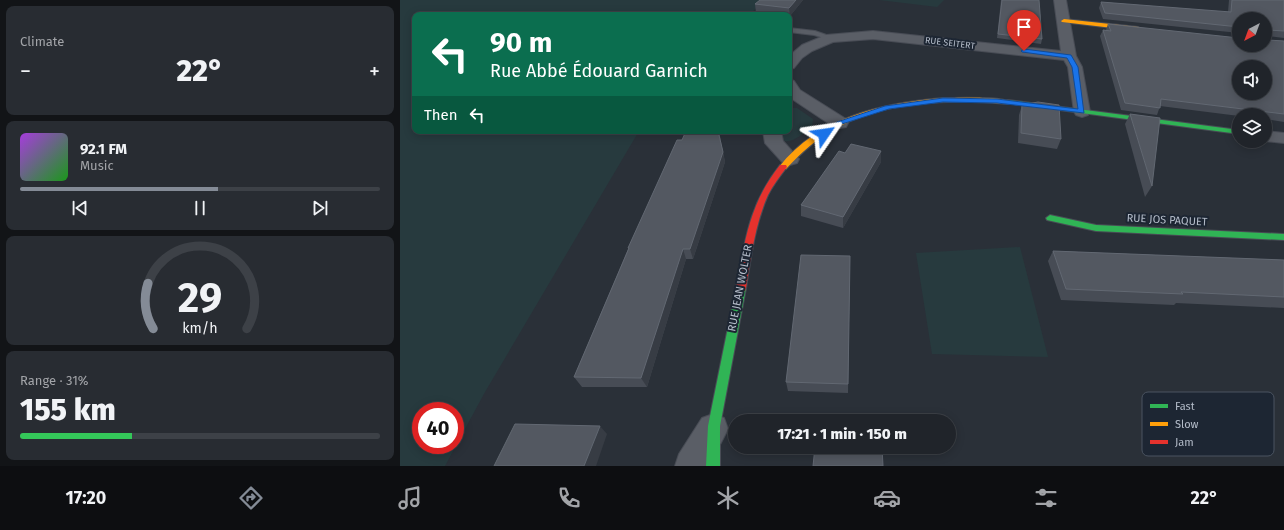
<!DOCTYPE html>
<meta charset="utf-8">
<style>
:root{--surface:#20242a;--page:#282c32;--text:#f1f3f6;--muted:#a2a4a8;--line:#3d4147;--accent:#848b96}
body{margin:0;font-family:"Fira Sans",sans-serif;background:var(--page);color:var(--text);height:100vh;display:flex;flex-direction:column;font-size:15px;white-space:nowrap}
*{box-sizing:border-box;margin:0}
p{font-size:13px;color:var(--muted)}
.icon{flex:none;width:22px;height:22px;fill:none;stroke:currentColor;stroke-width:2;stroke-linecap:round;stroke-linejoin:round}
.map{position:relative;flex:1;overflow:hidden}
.sheet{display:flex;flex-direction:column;gap:6px;padding:6px;background:#121417;width:400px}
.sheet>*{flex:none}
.hud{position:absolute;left:12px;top:12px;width:380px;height:122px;border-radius:8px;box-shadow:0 2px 10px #0003,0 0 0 1px var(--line);background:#0b6e4f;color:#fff;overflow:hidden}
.needle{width:26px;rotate:221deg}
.fabs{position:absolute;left:832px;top:12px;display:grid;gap:8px}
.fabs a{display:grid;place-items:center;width:40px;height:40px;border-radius:50%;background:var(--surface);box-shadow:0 2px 10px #0003,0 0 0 1px var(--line);font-size:20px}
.speed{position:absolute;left:12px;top:402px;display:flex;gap:8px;font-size:20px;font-weight:700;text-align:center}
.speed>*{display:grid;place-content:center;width:52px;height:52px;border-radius:50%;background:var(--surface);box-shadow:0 2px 10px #0003,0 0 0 1px var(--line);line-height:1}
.speed .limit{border:6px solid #d22;background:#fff;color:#111}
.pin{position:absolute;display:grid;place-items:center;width:34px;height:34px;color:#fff;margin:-41px -17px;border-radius:50% 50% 50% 0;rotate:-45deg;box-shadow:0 0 4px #0007}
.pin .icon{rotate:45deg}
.me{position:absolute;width:44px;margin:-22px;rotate:58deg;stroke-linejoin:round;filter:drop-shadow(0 0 3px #0008)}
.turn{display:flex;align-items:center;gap:14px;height:84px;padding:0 12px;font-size:18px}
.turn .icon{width:52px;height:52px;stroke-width:2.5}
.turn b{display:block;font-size:28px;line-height:34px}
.then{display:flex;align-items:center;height:38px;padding:0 12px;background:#0003;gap:8px;font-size:15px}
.big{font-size:30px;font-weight:800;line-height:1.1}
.sheet .tile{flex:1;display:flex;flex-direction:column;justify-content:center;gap:6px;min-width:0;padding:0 14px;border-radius:8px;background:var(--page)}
.sheet .dial{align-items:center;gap:0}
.dial svg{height:104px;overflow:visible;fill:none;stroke:var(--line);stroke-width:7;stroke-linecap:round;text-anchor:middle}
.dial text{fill:var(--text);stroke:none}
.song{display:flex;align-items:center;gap:12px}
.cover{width:48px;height:48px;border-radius:6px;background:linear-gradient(135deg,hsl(280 70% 55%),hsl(120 70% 35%))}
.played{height:4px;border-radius:2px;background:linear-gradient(90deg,var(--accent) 55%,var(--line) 55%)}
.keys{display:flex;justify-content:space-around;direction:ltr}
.heat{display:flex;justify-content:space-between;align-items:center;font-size:22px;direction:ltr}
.charge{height:6px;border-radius:3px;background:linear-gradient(90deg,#34c759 31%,var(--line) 0)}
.trip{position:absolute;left:328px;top:414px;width:228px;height:40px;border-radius:20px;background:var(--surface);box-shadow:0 2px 10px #0003,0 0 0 1px var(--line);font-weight:800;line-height:40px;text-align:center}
.menu{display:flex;height:64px;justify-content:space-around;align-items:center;background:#0d0e11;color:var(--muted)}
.menu .icon{width:28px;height:28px}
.menu .on{color:var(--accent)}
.menu b{font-size:18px;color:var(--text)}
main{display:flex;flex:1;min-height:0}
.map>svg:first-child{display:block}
.green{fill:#273a3e;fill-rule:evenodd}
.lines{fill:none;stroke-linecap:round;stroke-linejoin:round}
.lane-casing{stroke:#484c55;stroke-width:2}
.street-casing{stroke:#484c55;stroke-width:2}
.fast-casing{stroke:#484c55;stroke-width:2}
.slow-casing{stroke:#484c55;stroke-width:2}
.jam-casing{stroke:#484c55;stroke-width:2}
.lane{fill:#5a5e66;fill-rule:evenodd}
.street{fill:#5a5e66;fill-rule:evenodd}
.fast{fill:#30b455;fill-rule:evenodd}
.slow{fill:#ff9f0a;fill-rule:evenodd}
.jam{fill:#e5322d;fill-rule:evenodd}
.wall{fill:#474c55}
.shaded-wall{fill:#373c44}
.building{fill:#535861;stroke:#626872;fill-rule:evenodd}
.route{fill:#1a73e8;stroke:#114b97}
.labels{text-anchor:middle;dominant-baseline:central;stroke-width:4;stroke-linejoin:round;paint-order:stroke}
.far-street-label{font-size:9px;fill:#b4bcc9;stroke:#1d2633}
.street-label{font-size:11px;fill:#b4bcc9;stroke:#1d2633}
.key{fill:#1d2633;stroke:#4a5360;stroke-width:1}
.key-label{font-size:11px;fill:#b4bcc9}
</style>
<main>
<section class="sheet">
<div class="tile"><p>Climate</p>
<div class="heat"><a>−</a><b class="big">22°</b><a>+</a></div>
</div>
<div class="tile">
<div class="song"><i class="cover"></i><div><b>92.1 FM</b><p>Music</p></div></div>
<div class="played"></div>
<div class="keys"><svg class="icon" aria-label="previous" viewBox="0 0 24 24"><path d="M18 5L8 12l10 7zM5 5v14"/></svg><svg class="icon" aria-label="pause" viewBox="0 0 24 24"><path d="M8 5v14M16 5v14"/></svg><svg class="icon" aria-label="next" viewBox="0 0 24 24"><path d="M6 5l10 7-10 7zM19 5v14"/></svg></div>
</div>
<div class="tile dial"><svg viewBox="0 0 100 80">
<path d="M14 69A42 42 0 1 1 86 69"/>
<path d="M14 69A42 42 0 0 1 10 34" stroke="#848b96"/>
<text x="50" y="56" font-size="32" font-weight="700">29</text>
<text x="50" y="72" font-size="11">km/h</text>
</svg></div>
<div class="tile"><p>Range · 31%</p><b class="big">155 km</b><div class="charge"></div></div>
</section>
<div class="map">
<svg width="884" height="466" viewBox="0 0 884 466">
<rect width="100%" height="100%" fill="#2a3038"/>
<g class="green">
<path d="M0 0H365L349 15H15V131H239L85 392 45 466H0ZM21 411H55V445H21Z"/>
<path d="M479 0H544L537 7Z"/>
<path d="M392 108H397L413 119 412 127C403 133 392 145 381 140V131H389V110Z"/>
<path d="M620 247 648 357 532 354 516 253Z"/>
</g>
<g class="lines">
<g class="lane-casing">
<path id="lane" d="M389 28 415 31 435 38 431 40 414 35 389 32Z"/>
</g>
<g class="street-casing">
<g id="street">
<path d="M654 0H666L676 56 682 67 690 112 688 115 682 117 676 115 674 112 668 67 664 60 473 39 433 42 412 51 402 58 394 68 389 69V56L402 45 426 35 473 31 661 51Z"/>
<path d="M389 79 394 81 400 90 446 119 448 123 446 127 440 128 434 127 389 97Z"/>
<path d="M363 131H381L383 141 399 159 397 163 390 165 383 163 365 143Z"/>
<path d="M865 131 884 133V143L864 141Z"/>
<path d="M313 414 324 418 328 429 309 466H275L279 454 302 418Z"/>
</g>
</g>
<g class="fast-casing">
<g id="fast">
<path d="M608 100 839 130V134L606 103V101Z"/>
<path d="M650 215 696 225 884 234V240L696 231 647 220 646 218Z"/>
<path d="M341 284 345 285 346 288 320 426V466H306L308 426 336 288 337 285Z"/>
</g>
</g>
<g class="slow-casing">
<g id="slow">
<path d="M664 19 738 27 741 29 738 31 662 22 661 21Z"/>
<path d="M543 98C556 98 602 96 611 102L608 104C552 99 489 100 438 127 418 137 401 153 386 169H380L379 167C418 117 483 103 543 98Z"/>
</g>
</g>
<g class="jam-casing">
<path id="jam" d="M380 165H386L387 167C380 176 373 185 368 195 355 224 351 257 346 288L345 291 341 292 337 291 336 288C345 241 349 204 380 165Z"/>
</g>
<use href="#lane" class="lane"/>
<use href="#street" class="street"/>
<use href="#fast" class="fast"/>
<use href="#slow" class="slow"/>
<use href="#jam" class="jam"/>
</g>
<g class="wall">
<path d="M360 0H403L390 16H389V15H380L356 13 355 4Z"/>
<path d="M601 0H639L642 39 641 44 597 38Z"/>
<path d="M829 0H884V38L868 36V40L884 41V122L865 119V115H839V116L760 106 757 115 721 110 700 36 703 30H706L708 24 865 45 839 19V33L703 19 699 8 701 2 828 12Z"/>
<path d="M622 105 661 139 657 149 618 143 619 115Z"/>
<path d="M730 114 752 186 745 197 725 124Z"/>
<path d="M319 131 325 162 293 259H286L247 387H182L174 377 228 249V248L282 140Z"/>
<path d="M481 151V162L443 228 401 216V205L445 153Z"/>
<path d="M653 251 884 260V308L776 303 774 305 661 300 648 261Z"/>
<path d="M450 256 448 393 388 391 386 382Z"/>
</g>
<g class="shaded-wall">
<path d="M396 0H403L390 16 389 8Z"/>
<path d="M318 131 325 162 293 259 290 249Z"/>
<path d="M481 151V162L443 228V217Z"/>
<path d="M283 249 286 259 247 387 241 378Z"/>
<path d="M200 426 207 434 196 466H184Z"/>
</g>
<g class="building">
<path d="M360 0H396L389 8 355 4Z"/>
<path d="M602 0H639L642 39 598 34Z"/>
<path d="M832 0H884V31L868 30V40L884 41V114L761 99 760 108 725 103 703 30 711 31 708 24 839 38V45H865V19H839V27L705 13 701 2 831 12ZM839 67H865V93H839Z"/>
<path d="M638 102 659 105 661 139 621 133 622 105Z"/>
<path d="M730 114 760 118 752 186Z"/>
<path d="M286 131H318L323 152 290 249H283L241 378 174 377 229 248H228L277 140H282Z"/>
<path d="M451 144 481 151 443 217 401 205 439 151 445 153Z"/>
<path d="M653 251 884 260V297L781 292 783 294 666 289Z"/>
<path d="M401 255 450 256 448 384 386 382Z"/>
<path d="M115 424 200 426 184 466H94Z"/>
<path d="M415 447H482L483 466H413Z"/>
</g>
<path class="route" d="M624 49 671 55 678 67 684 113 597 103 543 102 489 109 442 124 426 135H421L420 134 437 122 485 106 543 98 597 99 678 109 672 67 667 58 622 52 621 51Z"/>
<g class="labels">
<g class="far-street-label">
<text transform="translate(550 43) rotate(7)">RUE SEITERT</text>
</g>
<g class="street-label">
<text transform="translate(767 220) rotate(3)">RUE JOS PAQUET</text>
<text transform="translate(340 288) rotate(-79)">RUE JEAN WOLTER</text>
</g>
</g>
<rect x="742" y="392" width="132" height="64" rx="6" class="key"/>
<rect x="750" y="404" width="18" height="4" fill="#30b455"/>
<rect x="750" y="422" width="18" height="4" fill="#ff9f0a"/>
<rect x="750" y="440" width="18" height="4" fill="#e5322d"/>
<g class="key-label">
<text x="775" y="410">Fast</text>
<text x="775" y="428">Slow</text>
<text x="775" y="446">Jam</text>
</g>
</svg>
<div class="fabs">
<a><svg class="needle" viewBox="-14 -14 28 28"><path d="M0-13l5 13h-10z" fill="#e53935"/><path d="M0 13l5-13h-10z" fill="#a2a4a8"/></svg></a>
<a><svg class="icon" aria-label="sound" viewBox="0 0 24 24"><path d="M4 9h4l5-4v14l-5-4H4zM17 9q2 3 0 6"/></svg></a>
<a><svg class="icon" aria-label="layers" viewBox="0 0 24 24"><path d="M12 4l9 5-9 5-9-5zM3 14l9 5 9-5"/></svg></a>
</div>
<div class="speed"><div class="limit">40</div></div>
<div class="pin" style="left:624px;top:51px;background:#d93025"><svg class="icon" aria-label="arrive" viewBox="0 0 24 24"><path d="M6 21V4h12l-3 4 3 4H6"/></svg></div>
<svg class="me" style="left:424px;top:134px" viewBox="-20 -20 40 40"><path d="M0-17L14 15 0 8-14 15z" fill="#1a73e8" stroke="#fff" stroke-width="4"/></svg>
<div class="trip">17:21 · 1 min · 150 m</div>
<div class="hud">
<div class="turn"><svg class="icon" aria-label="left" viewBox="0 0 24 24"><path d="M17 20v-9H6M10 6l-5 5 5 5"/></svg><div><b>90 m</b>Rue Abbé Édouard Garnich</div></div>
<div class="then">Then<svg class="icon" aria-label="left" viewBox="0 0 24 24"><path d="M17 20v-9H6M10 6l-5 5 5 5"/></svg></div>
</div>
</div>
</main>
<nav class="menu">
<b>17:20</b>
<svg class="icon on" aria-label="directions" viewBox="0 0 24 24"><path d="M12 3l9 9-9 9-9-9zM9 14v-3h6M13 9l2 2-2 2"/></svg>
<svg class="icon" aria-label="music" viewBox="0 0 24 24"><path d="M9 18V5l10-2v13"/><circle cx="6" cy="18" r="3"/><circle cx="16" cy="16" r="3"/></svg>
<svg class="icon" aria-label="phone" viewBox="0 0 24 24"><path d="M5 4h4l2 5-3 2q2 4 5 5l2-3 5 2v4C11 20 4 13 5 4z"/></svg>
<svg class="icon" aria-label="climate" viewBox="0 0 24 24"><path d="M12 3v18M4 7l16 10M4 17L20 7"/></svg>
<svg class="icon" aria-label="car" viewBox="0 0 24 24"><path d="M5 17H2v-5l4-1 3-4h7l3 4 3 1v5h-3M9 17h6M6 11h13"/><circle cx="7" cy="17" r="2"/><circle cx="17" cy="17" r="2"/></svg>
<svg class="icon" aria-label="filters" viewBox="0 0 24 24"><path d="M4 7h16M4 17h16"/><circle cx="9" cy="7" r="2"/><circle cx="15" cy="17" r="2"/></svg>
<b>22°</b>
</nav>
